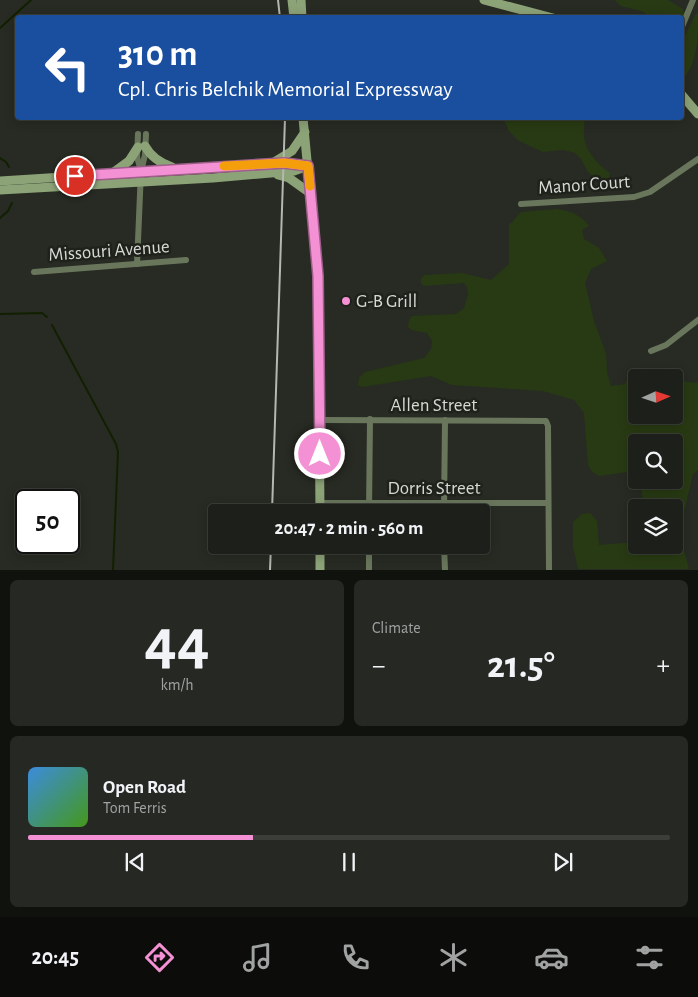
<!DOCTYPE html>
<meta charset="utf-8">
<style>
:root{--surface:#1d201a;--page:#252823;--text:#f1f3f6;--muted:#a0a3a2;--line:#3b3e39;--accent:#f491d4}
body{margin:0;font-family:"Alegreya Sans",sans-serif;background:var(--page);color:var(--text);height:100vh;display:flex;flex-direction:column;font-size:19px;white-space:nowrap}
*{box-sizing:border-box;margin:0}
p{font-size:16px;color:var(--muted)}
.icon{flex:none;width:28px;height:28px;fill:none;stroke:currentColor;stroke-width:2;stroke-linecap:round;stroke-linejoin:round}
.map{position:relative;height:570px;overflow:hidden}
.side{display:flex;flex-direction:column;gap:10px;padding:10px;background:#10120e;flex:1}
.side>*{flex:none}
.guide{position:absolute;left:15px;top:15px;width:669px;height:105px;border-radius:5px;box-shadow:0 2px 12px #0003,0 0 0 1px var(--line);background:#1a4fa0;color:#fff;overflow:hidden}
.needle{width:32px;rotate:87deg}
.controls{position:absolute;left:628px;top:369px;display:grid;gap:10px}
.controls a{display:grid;place-items:center;width:55px;height:55px;border-radius:5px;background:var(--surface);box-shadow:0 2px 12px #0003,0 0 0 1px var(--line);font-size:25px}
.speed{position:absolute;left:15px;top:489px;display:flex;gap:10px;font-size:25px;font-weight:700;text-align:center}
.speed>*{display:grid;place-content:center;width:65px;height:65px;border-radius:50%;background:var(--surface);box-shadow:0 2px 12px #0003,0 0 0 1px var(--line);line-height:1}
.speed .limit{border:2px solid #111;border-radius:8px;background:#fff;color:#111}
.pin{position:absolute;display:grid;place-items:center;width:42px;height:42px;color:#fff;margin:-21px;border:2px solid #fff;border-radius:50%;box-shadow:0 1px 5px #0007}
.me{position:absolute;width:55px;margin:-28px;rotate:0deg;stroke-linejoin:round;filter:drop-shadow(0 0 4px #0008)}
.turn{display:flex;align-items:center;gap:18px;height:105px;padding:0 20px;font-size:22px}
.turn .icon{width:65px;height:65px;stroke-width:2.5}
.turn b{display:block;font-size:35px;line-height:42px}
.big{font-size:38px;font-weight:700;line-height:1.1}
.side .widget{flex:1;display:flex;flex-direction:column;justify-content:center;gap:8px;min-width:0;padding:0 18px;border-radius:8px;background:var(--page)}
.side .dial{align-items:center;gap:0}
.dial b{font-size:65px;line-height:1}
.song{display:flex;align-items:center;gap:15px}
.cover{width:60px;height:60px;border-radius:8px;background:linear-gradient(135deg,hsl(210 70% 55%),hsl(100 70% 35%))}
.played{height:5px;border-radius:2px;background:linear-gradient(90deg,var(--accent) 35%,var(--line) 35%)}
.keys{display:flex;justify-content:space-around;direction:ltr}
.heat{display:flex;justify-content:space-between;align-items:center;font-size:28px;direction:ltr}
.side .tiles{flex:1;display:grid;gap:10px;grid-template-columns:1fr 1fr}
.widget:last-child{grid-column:span 2}
.trip{position:absolute;left:208px;top:504px;width:282px;height:50px;border-radius:5px;background:var(--surface);box-shadow:0 2px 12px #0003,0 0 0 1px var(--line);font-weight:700;line-height:50px;text-align:center}
.dock{display:flex;height:80px;justify-content:space-around;align-items:center;background:#0c0d0a;color:var(--muted)}
.dock .icon{width:35px;height:35px}
.dock .current{color:var(--accent)}
.dock b{font-size:22px;color:var(--text)}
.map>svg:first-child{display:block}
.green{fill:#283a13}
.lines{fill:none;stroke-linecap:round;stroke-linejoin:round}
.stream{stroke:#122001;stroke-width:2}
.street{stroke:#69765c;stroke-width:6}
.secondary{stroke:#8ca277;stroke-width:9}
.rail{stroke:#b4b7b2;stroke-width:2}
.route-casing{stroke:#9f5e8a;stroke-width:12}
.route{stroke:#f491d4;stroke-width:9}
.slow{stroke:#f59e0b;stroke-width:9}
.poi-dot{fill:#f491d4;stroke:#1e221a;stroke-width:2}
.labels{text-anchor:middle;dominant-baseline:central;stroke-width:5;stroke-linejoin:round;paint-order:stroke}
.street-label{font-size:19px;fill:#d5d8d3;stroke:#1e221a}
.poi-label{font-size:19px;fill:#d5d8d3;stroke:#1e221a;text-anchor:start}
</style>
<div class="map">
<svg width="698" height="570" viewBox="0 0 698 570">
<rect width="100%" height="100%" fill="#272b23"/>
<g class="green">
<path d="M615 0H668L683 9 684 15 681 20V18L653 17 641 11 621 6Z"/>
<path d="M698 12C698 37 698 60 684 78L681 77V44L695 15Z"/>
<path d="M503 118H585C584 125 583 134 585 142 588 153 600 167 610 173L609 180 599 181 588 172 581 159 575 153 563 150 543 152 519 141 509 131Z"/>
<path d="M557 209C570 211 580 214 589 226L582 230 584 239 599 248 607 261 591 269 585 283 594 321 606 354 607 372 611 386 625 384 631 373 661 377 636 378V415H674V380L696 383 698 381V470L693 474 683 516 681 539 689 569H578L573 547V522L582 514 590 513 597 521 599 545 636 542V545H674V508L643 507 641 480H674V442H636V471L599 476 592 472 588 465 584 413 574 400 543 391 452 385 431 376 362 387 358 385 359 378 365 372 424 358 431 349 432 341 427 333 412 330 408 327 409 320 412 316 456 314 464 308 468 294 467 287 464 283 424 286 421 283V279L424 275 462 273 491 280 509 264V225L521 212Z"/>
</g>
<g class="lines">
<g class="stream">
<path d="M0 28 31 0"/>
<path d="M0 158 6 162 9 167"/>
<path d="M0 218 8 211 12 203"/>
<path d="M0 314 42 313 47 317"/>
<path d="M52 325 116 444 118 452 113 570"/>
</g>
<g class="street">
<path d="M681 29 693 0"/>
<path d="M138 134 137 157 141 171"/>
<path d="M521 204 634 197 650 192 698 159"/>
<path d="M137 264 141 171 145 155 146 134"/>
<path d="M34 272 186 260"/>
<path d="M651 351 666 345 698 320"/>
<path d="M320 420 546 421 548 426 549 570"/>
<path d="M320 503H548"/>
<path d="M369 512 370 419"/>
<path d="M444 512 445 420"/>
<path d="M369 545V570"/>
<path d="M444 545 445 570"/>
</g>
<g class="secondary">
<path d="M292 0 294 18"/>
<path d="M301 0 302 18"/>
<path d="M484 0 553 18"/>
<path d="M681 94 698 114"/>
<path d="M303 118 318 277 320 512"/>
<path d="M145 146C151 157 160 163 172 167"/>
<path d="M274 162 292 151 305 132"/>
<path d="M114 172 129 161 138 147"/>
<path d="M278 175 289 178 310 193"/>
<path d="M0 181 284 163 308 166"/>
<path d="M0 190 213 178 294 171 308 166"/>
<path d="M320 545V570"/>
</g>
<g class="rail">
<path d="M278 0 280 18"/>
<path d="M272 512 285 118"/>
<path d="M270 570 271 545"/>
</g>
</g>
<g class="lines">
<g class="route-casing">
<path id="route" d="M75 176 284 163 308 166 318 276 320 454"/>
</g>
<use href="#route" class="route"/>
<path class="slow" d="M224 166 284 163 308 166 310 186"/>
</g>
<circle class="poi-dot" cx="346" cy="301" r="5"/>
<g class="labels">
<g class="street-label">
<text transform="translate(584 185) rotate(-4)">Manor Court</text>
<text transform="translate(109 251) rotate(-4)">Missouri Avenue</text>
<text x="434" y="405">Allen Street</text>
<text x="434" y="488">Dorris Street</text>
</g>
<g class="poi-label">
<text x="356" y="301">G-B Grill</text>
</g>
</g>
</svg>
<div class="controls">
<a><svg class="needle" viewBox="-14 -14 28 28"><path d="M0-13l5 13h-10z" fill="#e53935"/><path d="M0 13l5-13h-10z" fill="#a0a3a2"/></svg></a>
<a><svg class="icon" aria-label="search" viewBox="0 0 24 24"><circle cx="10" cy="10" r="6"/><path d="M15 15l6 6"/></svg></a>
<a><svg class="icon" aria-label="layers" viewBox="0 0 24 24"><path d="M12 4l9 5-9 5-9-5zM3 14l9 5 9-5"/></svg></a>
</div>
<div class="speed"><div class="limit">50</div></div>
<div class="pin" style="left:75px;top:176px;background:#d93025"><svg class="icon" aria-label="arrive" viewBox="0 0 24 24"><path d="M6 21V4h12l-3 4 3 4H6"/></svg></div>
<svg class="me" style="left:320px;top:454px" viewBox="-20 -20 40 40"><circle r="17" fill="#f491d4" stroke="#fff" stroke-width="3"/><path d="M0-11L8 9 0 5-8 9z" fill="#fff"/></svg>
<div class="trip">20:47 · 2 min · 560 m</div>
<div class="guide">
<div class="turn"><svg class="icon" aria-label="left" viewBox="0 0 24 24"><path d="M17 20v-9H6M10 6l-5 5 5 5"/></svg><div><b>310 m</b>Cpl. Chris Belchik Memorial Expressway</div></div>
</div>
</div>
<section class="side">
<div class="tiles">
<div class="widget dial"><b>44</b><p>km/h</p></div>
<div class="widget"><p>Climate</p>
<div class="heat"><a>−</a><b class="big">21.5°</b><a>+</a></div>
</div>
<div class="widget">
<div class="song"><i class="cover"></i><div><b>Open Road</b><p>Tom Ferris</p></div></div>
<div class="played"></div>
<div class="keys"><svg class="icon" aria-label="previous" viewBox="0 0 24 24"><path d="M18 5L8 12l10 7zM5 5v14"/></svg><svg class="icon" aria-label="pause" viewBox="0 0 24 24"><path d="M8 5v14M16 5v14"/></svg><svg class="icon" aria-label="next" viewBox="0 0 24 24"><path d="M6 5l10 7-10 7zM19 5v14"/></svg></div>
</div>
</div>
</section>
<nav class="dock">
<b>20:45</b>
<svg class="icon current" aria-label="directions" viewBox="0 0 24 24"><path d="M12 3l9 9-9 9-9-9zM9 14v-3h6M13 9l2 2-2 2"/></svg>
<svg class="icon" aria-label="music" viewBox="0 0 24 24"><path d="M9 18V5l10-2v13"/><circle cx="6" cy="18" r="3"/><circle cx="16" cy="16" r="3"/></svg>
<svg class="icon" aria-label="phone" viewBox="0 0 24 24"><path d="M5 4h4l2 5-3 2q2 4 5 5l2-3 5 2v4C11 20 4 13 5 4z"/></svg>
<svg class="icon" aria-label="climate" viewBox="0 0 24 24"><path d="M12 3v18M4 7l16 10M4 17L20 7"/></svg>
<svg class="icon" aria-label="car" viewBox="0 0 24 24"><path d="M5 17H2v-5l4-1 3-4h7l3 4 3 1v5h-3M9 17h6M6 11h13"/><circle cx="7" cy="17" r="2"/><circle cx="17" cy="17" r="2"/></svg>
<svg class="icon" aria-label="filters" viewBox="0 0 24 24"><path d="M4 7h16M4 17h16"/><circle cx="9" cy="7" r="2"/><circle cx="15" cy="17" r="2"/></svg>
</nav>
